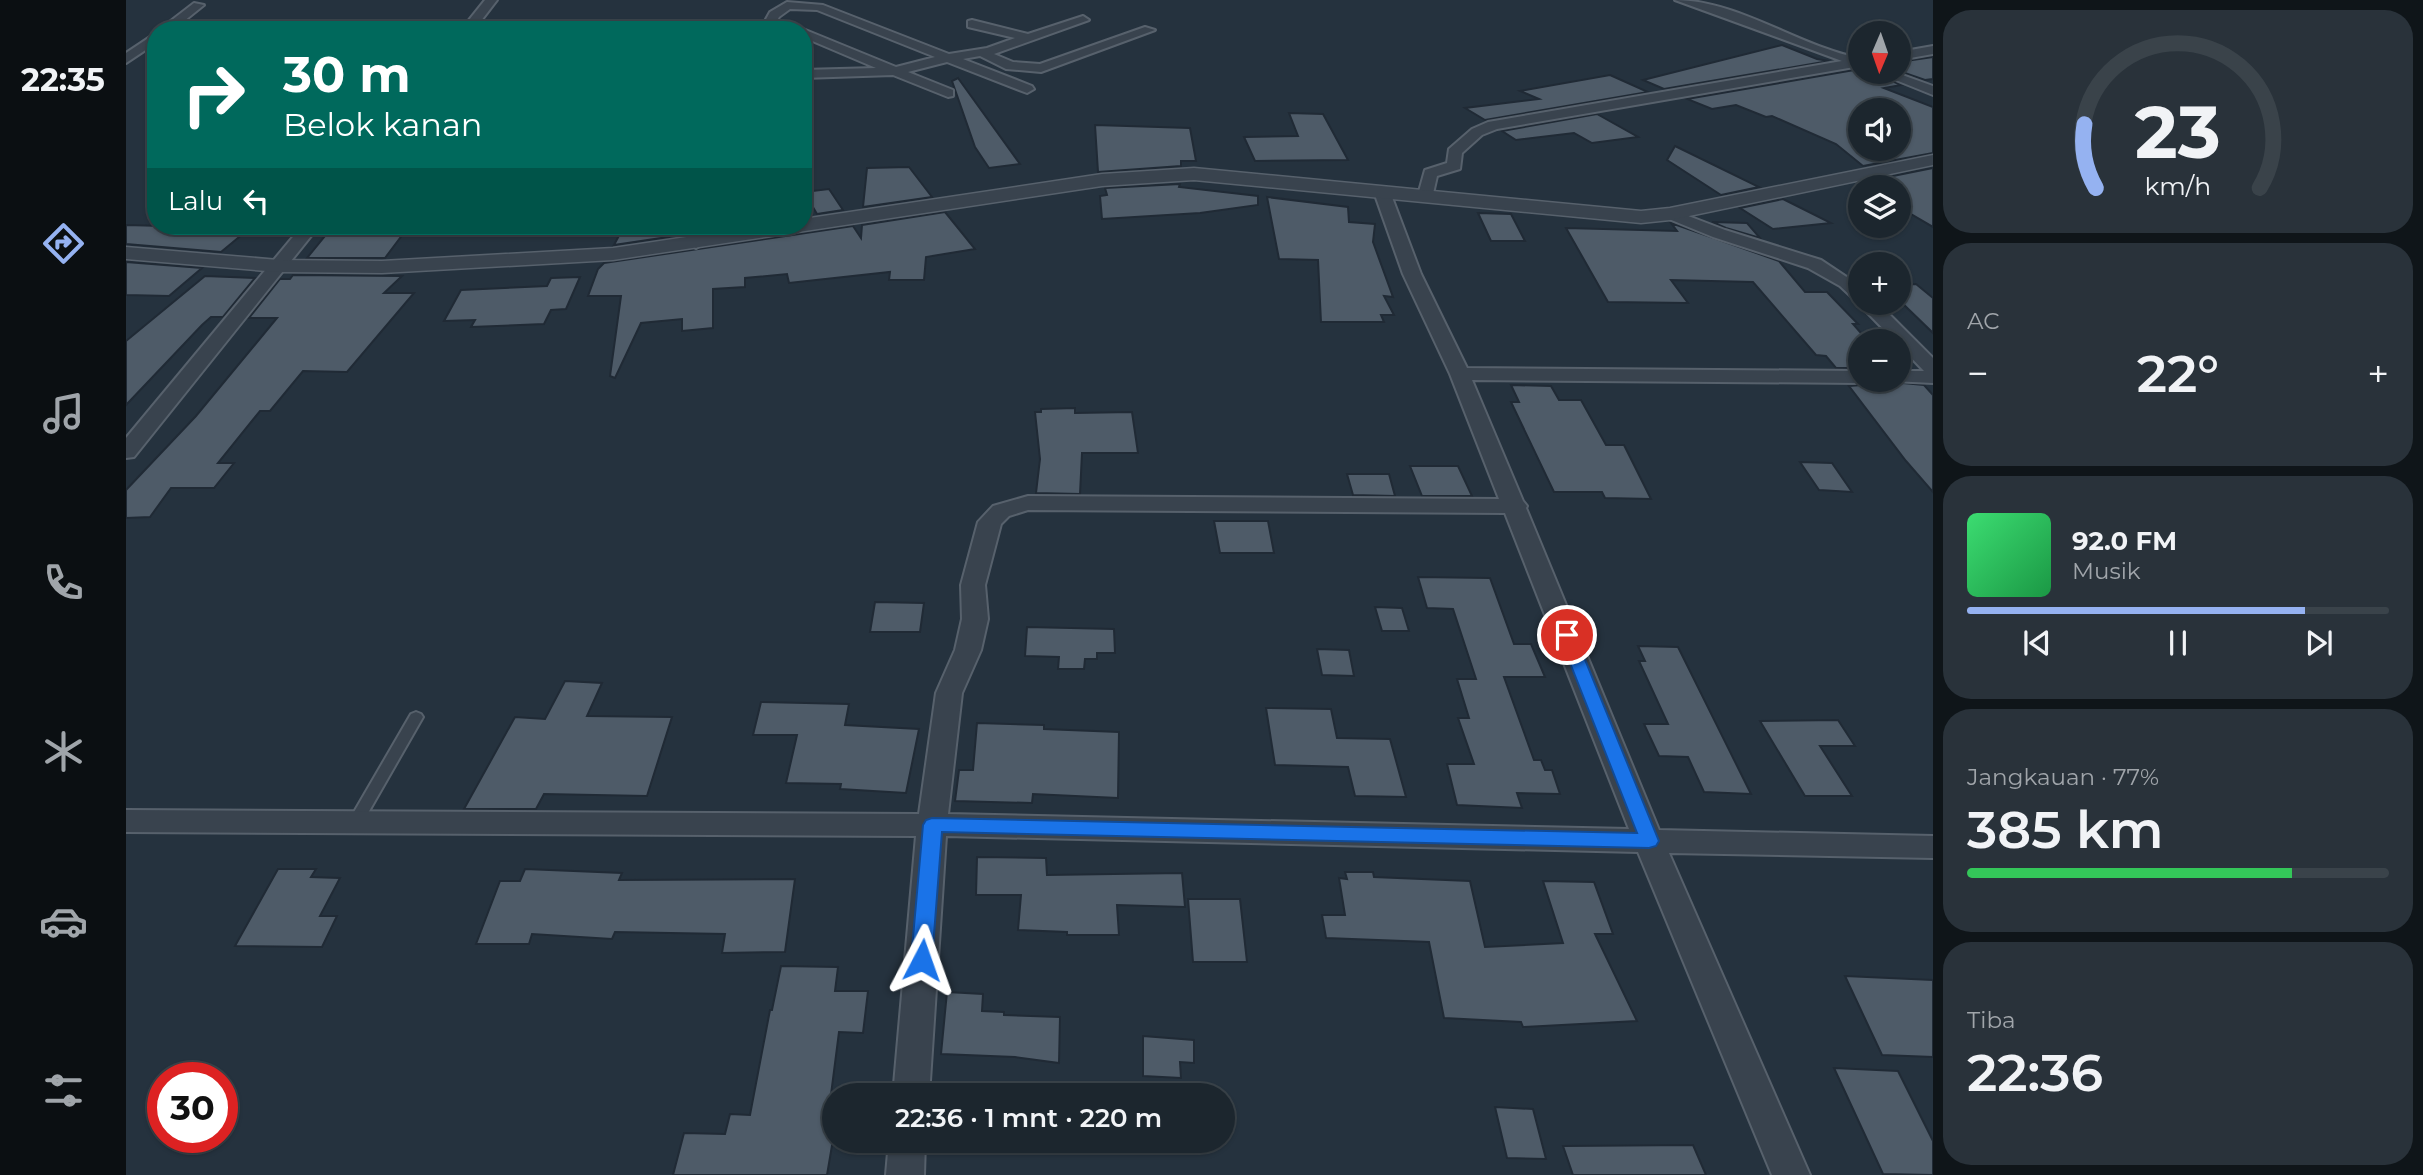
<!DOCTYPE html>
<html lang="id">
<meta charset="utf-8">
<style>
:root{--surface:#1c262e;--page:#29323a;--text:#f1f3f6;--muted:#a0a5aa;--line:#3a434a;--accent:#95b2f1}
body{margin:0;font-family:Montserrat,sans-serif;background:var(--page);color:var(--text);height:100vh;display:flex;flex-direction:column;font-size:26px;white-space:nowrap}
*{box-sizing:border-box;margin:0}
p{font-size:23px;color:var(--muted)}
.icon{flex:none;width:38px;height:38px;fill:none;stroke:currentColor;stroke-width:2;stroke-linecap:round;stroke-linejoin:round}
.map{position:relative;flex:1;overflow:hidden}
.panel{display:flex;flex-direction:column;gap:10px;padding:10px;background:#0f1519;width:490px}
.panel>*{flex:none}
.top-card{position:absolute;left:21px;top:21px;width:665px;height:214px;border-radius:28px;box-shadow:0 2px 5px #0004,0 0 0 2px var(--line);background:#00695c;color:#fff;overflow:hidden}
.needle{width:46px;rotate:182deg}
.fabs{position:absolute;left:1722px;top:21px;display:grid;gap:14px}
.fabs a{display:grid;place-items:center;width:63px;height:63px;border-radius:50%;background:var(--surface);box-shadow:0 2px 5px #0004,0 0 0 2px var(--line);font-size:35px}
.speed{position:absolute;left:21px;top:1062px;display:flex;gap:14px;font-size:35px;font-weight:700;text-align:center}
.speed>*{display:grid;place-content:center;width:91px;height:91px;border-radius:50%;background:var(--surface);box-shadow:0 2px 5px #0004,0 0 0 2px var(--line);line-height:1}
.speed .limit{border:10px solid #d22;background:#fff;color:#111}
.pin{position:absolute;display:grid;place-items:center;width:60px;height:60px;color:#fff;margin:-30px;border:4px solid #fff;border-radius:50%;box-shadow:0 2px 7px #0007}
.me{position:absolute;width:77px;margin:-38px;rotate:4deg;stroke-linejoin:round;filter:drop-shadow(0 0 5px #0008)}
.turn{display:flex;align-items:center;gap:24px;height:147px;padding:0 21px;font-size:32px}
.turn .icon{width:91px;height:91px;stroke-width:2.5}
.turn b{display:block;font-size:49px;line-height:60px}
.then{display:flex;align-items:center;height:66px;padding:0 21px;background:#0003;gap:14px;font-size:26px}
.big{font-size:52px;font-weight:600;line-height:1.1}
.panel .widget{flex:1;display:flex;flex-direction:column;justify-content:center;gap:10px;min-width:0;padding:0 24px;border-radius:28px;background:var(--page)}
.panel .dial{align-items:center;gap:0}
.dial svg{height:182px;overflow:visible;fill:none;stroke:var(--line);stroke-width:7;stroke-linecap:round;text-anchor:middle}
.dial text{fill:var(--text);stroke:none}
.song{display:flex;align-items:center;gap:21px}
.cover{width:84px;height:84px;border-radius:10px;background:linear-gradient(135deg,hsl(140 70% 55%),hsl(140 70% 35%))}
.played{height:7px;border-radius:4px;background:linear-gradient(90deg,var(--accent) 80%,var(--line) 80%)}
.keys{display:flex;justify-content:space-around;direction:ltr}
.heat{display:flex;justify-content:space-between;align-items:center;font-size:38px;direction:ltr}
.charge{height:10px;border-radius:5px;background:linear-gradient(90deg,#34c759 77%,var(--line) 0)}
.trip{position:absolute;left:696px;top:1083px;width:413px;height:70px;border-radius:35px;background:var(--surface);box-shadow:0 2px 5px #0004,0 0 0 2px var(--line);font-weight:600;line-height:70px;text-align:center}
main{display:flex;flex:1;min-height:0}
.tab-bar{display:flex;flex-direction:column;width:126px;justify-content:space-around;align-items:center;background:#0b0f12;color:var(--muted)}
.tab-bar .icon{width:49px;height:49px}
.tab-bar .on{color:var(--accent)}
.tab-bar b{font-size:32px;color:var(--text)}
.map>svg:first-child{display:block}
.building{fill:#4e5b68;stroke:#202a35;stroke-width:2;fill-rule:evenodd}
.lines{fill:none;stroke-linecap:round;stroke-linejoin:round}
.service-casing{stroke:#57616c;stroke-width:4}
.minor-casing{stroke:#57616c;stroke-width:4}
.tertiary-casing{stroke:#57616c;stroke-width:3}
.service{fill:#39434e;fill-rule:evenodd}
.minor{fill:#39434e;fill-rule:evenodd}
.tertiary{fill:#39434e;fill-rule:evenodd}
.route{fill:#1a73e8;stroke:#114b97;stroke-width:2}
</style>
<main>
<nav class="tab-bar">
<b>22:35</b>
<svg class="icon on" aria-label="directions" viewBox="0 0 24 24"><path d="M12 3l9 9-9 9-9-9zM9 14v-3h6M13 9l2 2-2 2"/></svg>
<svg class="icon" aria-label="music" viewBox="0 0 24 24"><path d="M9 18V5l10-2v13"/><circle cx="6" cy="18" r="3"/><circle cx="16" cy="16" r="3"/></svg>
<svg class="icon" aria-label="phone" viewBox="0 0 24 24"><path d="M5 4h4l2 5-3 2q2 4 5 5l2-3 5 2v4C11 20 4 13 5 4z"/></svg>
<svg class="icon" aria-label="climate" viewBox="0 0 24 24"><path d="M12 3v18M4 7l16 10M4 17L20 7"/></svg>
<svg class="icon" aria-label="car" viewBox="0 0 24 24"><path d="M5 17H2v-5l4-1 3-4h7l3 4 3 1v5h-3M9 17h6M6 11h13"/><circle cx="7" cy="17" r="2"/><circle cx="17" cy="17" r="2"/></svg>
<svg class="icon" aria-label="filters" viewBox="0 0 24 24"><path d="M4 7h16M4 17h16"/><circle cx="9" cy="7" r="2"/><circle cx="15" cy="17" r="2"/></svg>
</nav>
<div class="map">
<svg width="1807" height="1175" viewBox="0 0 1807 1175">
<rect width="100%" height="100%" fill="#25323e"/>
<g class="building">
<path d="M1656 45 1691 59 1703 61 1538 89 1517 80Z"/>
<path d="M1807 57V79L1799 80 1773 71V62Z"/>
<path d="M1734 69V72H1747L1775 85 1758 88 1807 107V153L1737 166 1710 144 1646 116 1640 117 1610 105 1586 109 1561 99ZM1734 110H1773V149H1734Z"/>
<path d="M1484 75 1522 92 1359 120 1339 108 1413 99 1394 91Z"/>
<path d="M832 78 894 164 863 168 849 147 826 81Z"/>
<path d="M1163 113 1197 114 1222 160 1129 161 1118 137 1172 136Z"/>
<path d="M1471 114 1512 137 1466 143 1448 133 1390 140 1376 131Z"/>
<path d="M969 125 1064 128 1070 161H1055V166L972 172Z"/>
<path d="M1549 146 1633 187 1595 195 1541 160Z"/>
<path d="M783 167 806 197 737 207 741 168Z"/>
<path d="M1807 168V227L1773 207V187H1761L1752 179Z"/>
<path d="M1054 184 1053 187 1132 196V205L1074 213 976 219 974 196 981 195 979 188Z"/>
<path d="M703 189 717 210 691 214 678 192Z"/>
<path d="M1141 197 1222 207 1223 222 1249 224 1247 242 1267 297 1258 296 1268 315H1255L1258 322H1195L1192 260 1153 259Z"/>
<path d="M1657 199 1705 223 1647 229 1614 208Z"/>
<path d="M819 212 849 249 800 257 798 280H763L764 272 663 283 661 274 619 278V287L587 289V328L556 331V319L515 323 489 378 484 376 495 296H462L472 269 478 263 727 226 735 238 736 225Z"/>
<path d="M1352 213 1385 214 1399 241H1365Z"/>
<path d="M1586 222 1621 223 1634 238 1600 228Z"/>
<path d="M1545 223 1653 261 1679 292H1701L1732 324H1727L1742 341H1734V368H1710L1700 356 1690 355 1627 282 1545 280 1562 303 1482 302 1440 228 1551 231Z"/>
<path d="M0 225 114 228H124L95 252 0 244Z"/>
<path d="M207 226H283L259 258H181Z"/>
<path d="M498 226H565L562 234 488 245Z"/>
<path d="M0 262 76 268 43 296 0 295Z"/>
<path d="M167 275 276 276 258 293H288L221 372 177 371 144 411H134L92 463H108L88 488H45L24 517 0 518V490L70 416 151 318H123L154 279H164Z"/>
<path d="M79 276 129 278 97 317H85L76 325 0 405V341Z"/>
<path d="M454 277 440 309 425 310 418 324 345 327 349 320 318 321 335 290 421 286 425 278Z"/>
<path d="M1790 284 1807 298V333L1773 300V285Z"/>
<path d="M1745 380 1798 385 1807 395V492L1780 461 1723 386 1735 385Z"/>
<path d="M1385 385 1425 386 1433 400H1455L1480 445H1498L1525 499 1479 498 1476 492H1428L1385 402H1393Z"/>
<path d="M949 408V413L1006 412 1012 453H956L954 494 910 493 914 459 909 412H915V409Z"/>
<path d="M1674 462 1706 463 1726 492 1693 490Z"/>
<path d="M1284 466H1332L1346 496H1296Z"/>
<path d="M1221 474H1263L1269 496 1227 495Z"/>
<path d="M1088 521H1142L1148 553H1094Z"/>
<path d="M1292 577 1364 578 1388 644H1405L1419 677H1378L1408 760H1415L1419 770H1426L1434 794 1391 793 1396 808 1331 805 1321 764H1348L1332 718H1343L1331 679H1350L1327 609 1301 608Z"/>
<path d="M749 602 798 603 794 632H744Z"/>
<path d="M1249 607 1276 608 1283 631H1256Z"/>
<path d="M901 627 988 629 989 653H971V659H959L958 669H932L933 657 899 656Z"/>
<path d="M1512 646 1552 647 1625 794 1578 792 1562 757 1533 756 1518 724H1542L1513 661H1519Z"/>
<path d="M1191 649 1223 650 1228 676 1196 675Z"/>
<path d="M439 681 476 683 461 716 546 717 521 796 418 794 410 809H338L389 717 419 719Z"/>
<path d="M635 702 723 704 719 725 793 729 780 793 714 789 715 784 660 783 671 735H627Z"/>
<path d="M1140 708 1205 709 1211 738 1264 739 1280 797 1229 796 1222 767 1149 765Z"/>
<path d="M1712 720 1729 746H1694L1726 796H1679L1634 721Z"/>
<path d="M851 723 918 725V729L993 732 992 798 907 794 906 803 829 801 833 770H847Z"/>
<path d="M851 857 920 858 921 875 1056 873 1059 907 991 905 993 935H941V932L892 930 895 895H850Z"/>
<path d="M152 869H190L185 877 214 878 194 916H211L196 947 109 946Z"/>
<path d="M399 869 496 873 493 880 669 879 659 952 596 953 599 934 489 932 486 939 406 934 403 944H350L374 881H394Z"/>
<path d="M1219 872H1247L1248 877 1344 881 1359 947 1437 943 1417 881 1468 882 1487 934H1469L1511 1021 1397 1027 1395 1022 1318 1018 1303 942 1200 938 1196 915H1219L1213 878 1221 879Z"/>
<path d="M1062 899H1114L1121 962H1067Z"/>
<path d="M655 966 712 967 709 991H742L737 1033 713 1032 702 1118H709V1128L701 1175H547L558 1133 599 1134 604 1114 624 1115 644 1010H646Z"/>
<path d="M1719 976 1807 980V1057L1756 1055Z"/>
<path d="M821 992 857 994 856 1011 878 1012V1015L934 1017 933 1063 889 1057 815 1054Z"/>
<path d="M1017 1036 1068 1040V1063L1054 1062 1055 1078 1017 1076Z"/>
<path d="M1708 1068 1772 1071 1807 1141V1175L1757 1174Z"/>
<path d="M1369 1107 1407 1109 1420 1159 1381 1158Z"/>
<path d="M1567 1145 1580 1175H1447L1437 1146Z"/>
</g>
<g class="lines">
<g class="service-casing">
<path id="service" d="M290 712 295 714 297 717 234 827 229 829 224 827 222 823 224 819 285 714Z"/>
</g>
<g class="minor-casing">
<g id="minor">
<path d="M359 0H371L348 30H335Z"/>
<path d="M1549 0C1612 0 1674 47 1734 58V66L1371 129 1356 135 1336 153 1334 169 1311 176 1306 198H1294L1292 195 1299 170 1321 163 1323 149 1346 129 1362 122 1716 61Z"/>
<path d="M661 2 697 5 823 54 861 48 889 38 842 27V21L846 20 902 34 957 16 963 20 868 54 887 62 914 64 1019 27 1029 30 915 72 880 69 854 56 837 59 906 86 908 89 901 93 821 62 782 72 827 90V96L822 97 767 75 677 78V70L750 68 677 37V29L770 67 809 57 691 10 664 9 653 17 646 30H634L644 12Z"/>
<path d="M68 3 78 5 47 30H33Z"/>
<path d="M30 33V43L0 63V53Z"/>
<path d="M1807 46V54L1773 60V52Z"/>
<path d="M1750 72H1768L1807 86V95Z"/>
<path d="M1256 187 1264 192 1295 274 1341 368 1734 371V380H1742L1734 383 1346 380 1397 501 1401 506 1400 508 1533 830 1807 836V858L1543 853 1684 1175H1646L1512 852 820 836 803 1096H767L790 836 0 832V810L793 814 810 693 829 650 836 619 835 585 852 522 867 506 902 496 1373 499 1324 374 1277 274 1248 192ZM902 510 1379 513 1503 829 822 814 836 693 855 650 862 619 859 585 875 524 883 516Z"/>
<path d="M1544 209 1599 230 1695 260 1734 286V300L1728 299 1714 286 1682 268 1587 237 1538 217 1536 214 1538 211Z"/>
<path d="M176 226H193L8 457 0 458V438Z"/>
<path d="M568 226H584L578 243 570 248 562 243Z"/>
<path d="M1734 301 1752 303 1807 358V383L1766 381 1773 380V371H1798L1773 345V341H1769L1736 307Z"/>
<path d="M763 1141H799L798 1175H760Z"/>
</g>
</g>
<g class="tertiary-casing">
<path id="tertiary" d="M1807 155V165L1544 220 1515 223 1068 180 976 186 487 260 256 273 153 272 0 259V247L153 260 256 261 487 248 634 226H677V219L976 174 1068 168 1515 211 1544 208Z"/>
</g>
<use href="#service" class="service"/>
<use href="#minor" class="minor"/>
<use href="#tertiary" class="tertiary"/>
</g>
<path class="route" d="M1441 630 1449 635 1533 841 1530 846 1523 848 816 832 806 960 803 966 796 969 788 966 785 960 797 825 800 820 806 818 1511 833 1433 635Z"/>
</svg>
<div class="fabs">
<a><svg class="needle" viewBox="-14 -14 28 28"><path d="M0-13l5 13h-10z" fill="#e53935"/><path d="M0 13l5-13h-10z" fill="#a0a5aa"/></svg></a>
<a><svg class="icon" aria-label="sound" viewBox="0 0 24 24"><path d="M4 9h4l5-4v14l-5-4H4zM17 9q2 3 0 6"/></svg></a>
<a><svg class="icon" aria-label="layers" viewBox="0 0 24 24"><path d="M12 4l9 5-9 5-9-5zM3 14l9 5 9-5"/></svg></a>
<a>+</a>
<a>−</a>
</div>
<div class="speed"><div class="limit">30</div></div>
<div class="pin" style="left:1441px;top:635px;background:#d93025"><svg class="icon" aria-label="arrive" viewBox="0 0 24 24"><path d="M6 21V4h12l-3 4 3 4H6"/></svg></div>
<svg class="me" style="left:796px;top:960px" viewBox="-20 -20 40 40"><path d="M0-17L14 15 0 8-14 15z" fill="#1a73e8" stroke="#fff" stroke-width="4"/></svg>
<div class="trip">22:36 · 1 mnt · 220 m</div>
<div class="top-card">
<div class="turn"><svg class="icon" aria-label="right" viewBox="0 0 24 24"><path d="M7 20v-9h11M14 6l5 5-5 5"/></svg><div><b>30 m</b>Belok kanan</div></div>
<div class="then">Lalu<svg class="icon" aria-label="left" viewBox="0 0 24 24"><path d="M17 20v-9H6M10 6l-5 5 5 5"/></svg></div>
</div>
</div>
<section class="panel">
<div class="widget dial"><svg viewBox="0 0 100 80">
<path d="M14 69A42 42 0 1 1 86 69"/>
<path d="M14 69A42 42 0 0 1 9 41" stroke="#95b2f1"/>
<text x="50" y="56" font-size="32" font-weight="700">23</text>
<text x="50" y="72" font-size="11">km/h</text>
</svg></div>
<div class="widget"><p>AC</p>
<div class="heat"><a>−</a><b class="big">22°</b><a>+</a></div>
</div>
<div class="widget">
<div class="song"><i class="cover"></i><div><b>92.0 FM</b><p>Musik</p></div></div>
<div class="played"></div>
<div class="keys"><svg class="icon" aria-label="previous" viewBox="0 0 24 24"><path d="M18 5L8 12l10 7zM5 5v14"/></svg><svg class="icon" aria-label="pause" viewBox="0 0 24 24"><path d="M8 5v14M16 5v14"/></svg><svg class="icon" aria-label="next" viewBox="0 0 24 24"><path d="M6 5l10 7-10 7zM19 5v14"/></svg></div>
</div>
<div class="widget"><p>Jangkauan · 77%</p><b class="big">385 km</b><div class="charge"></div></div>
<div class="widget"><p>Tiba</p><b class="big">22:36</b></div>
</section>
</main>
